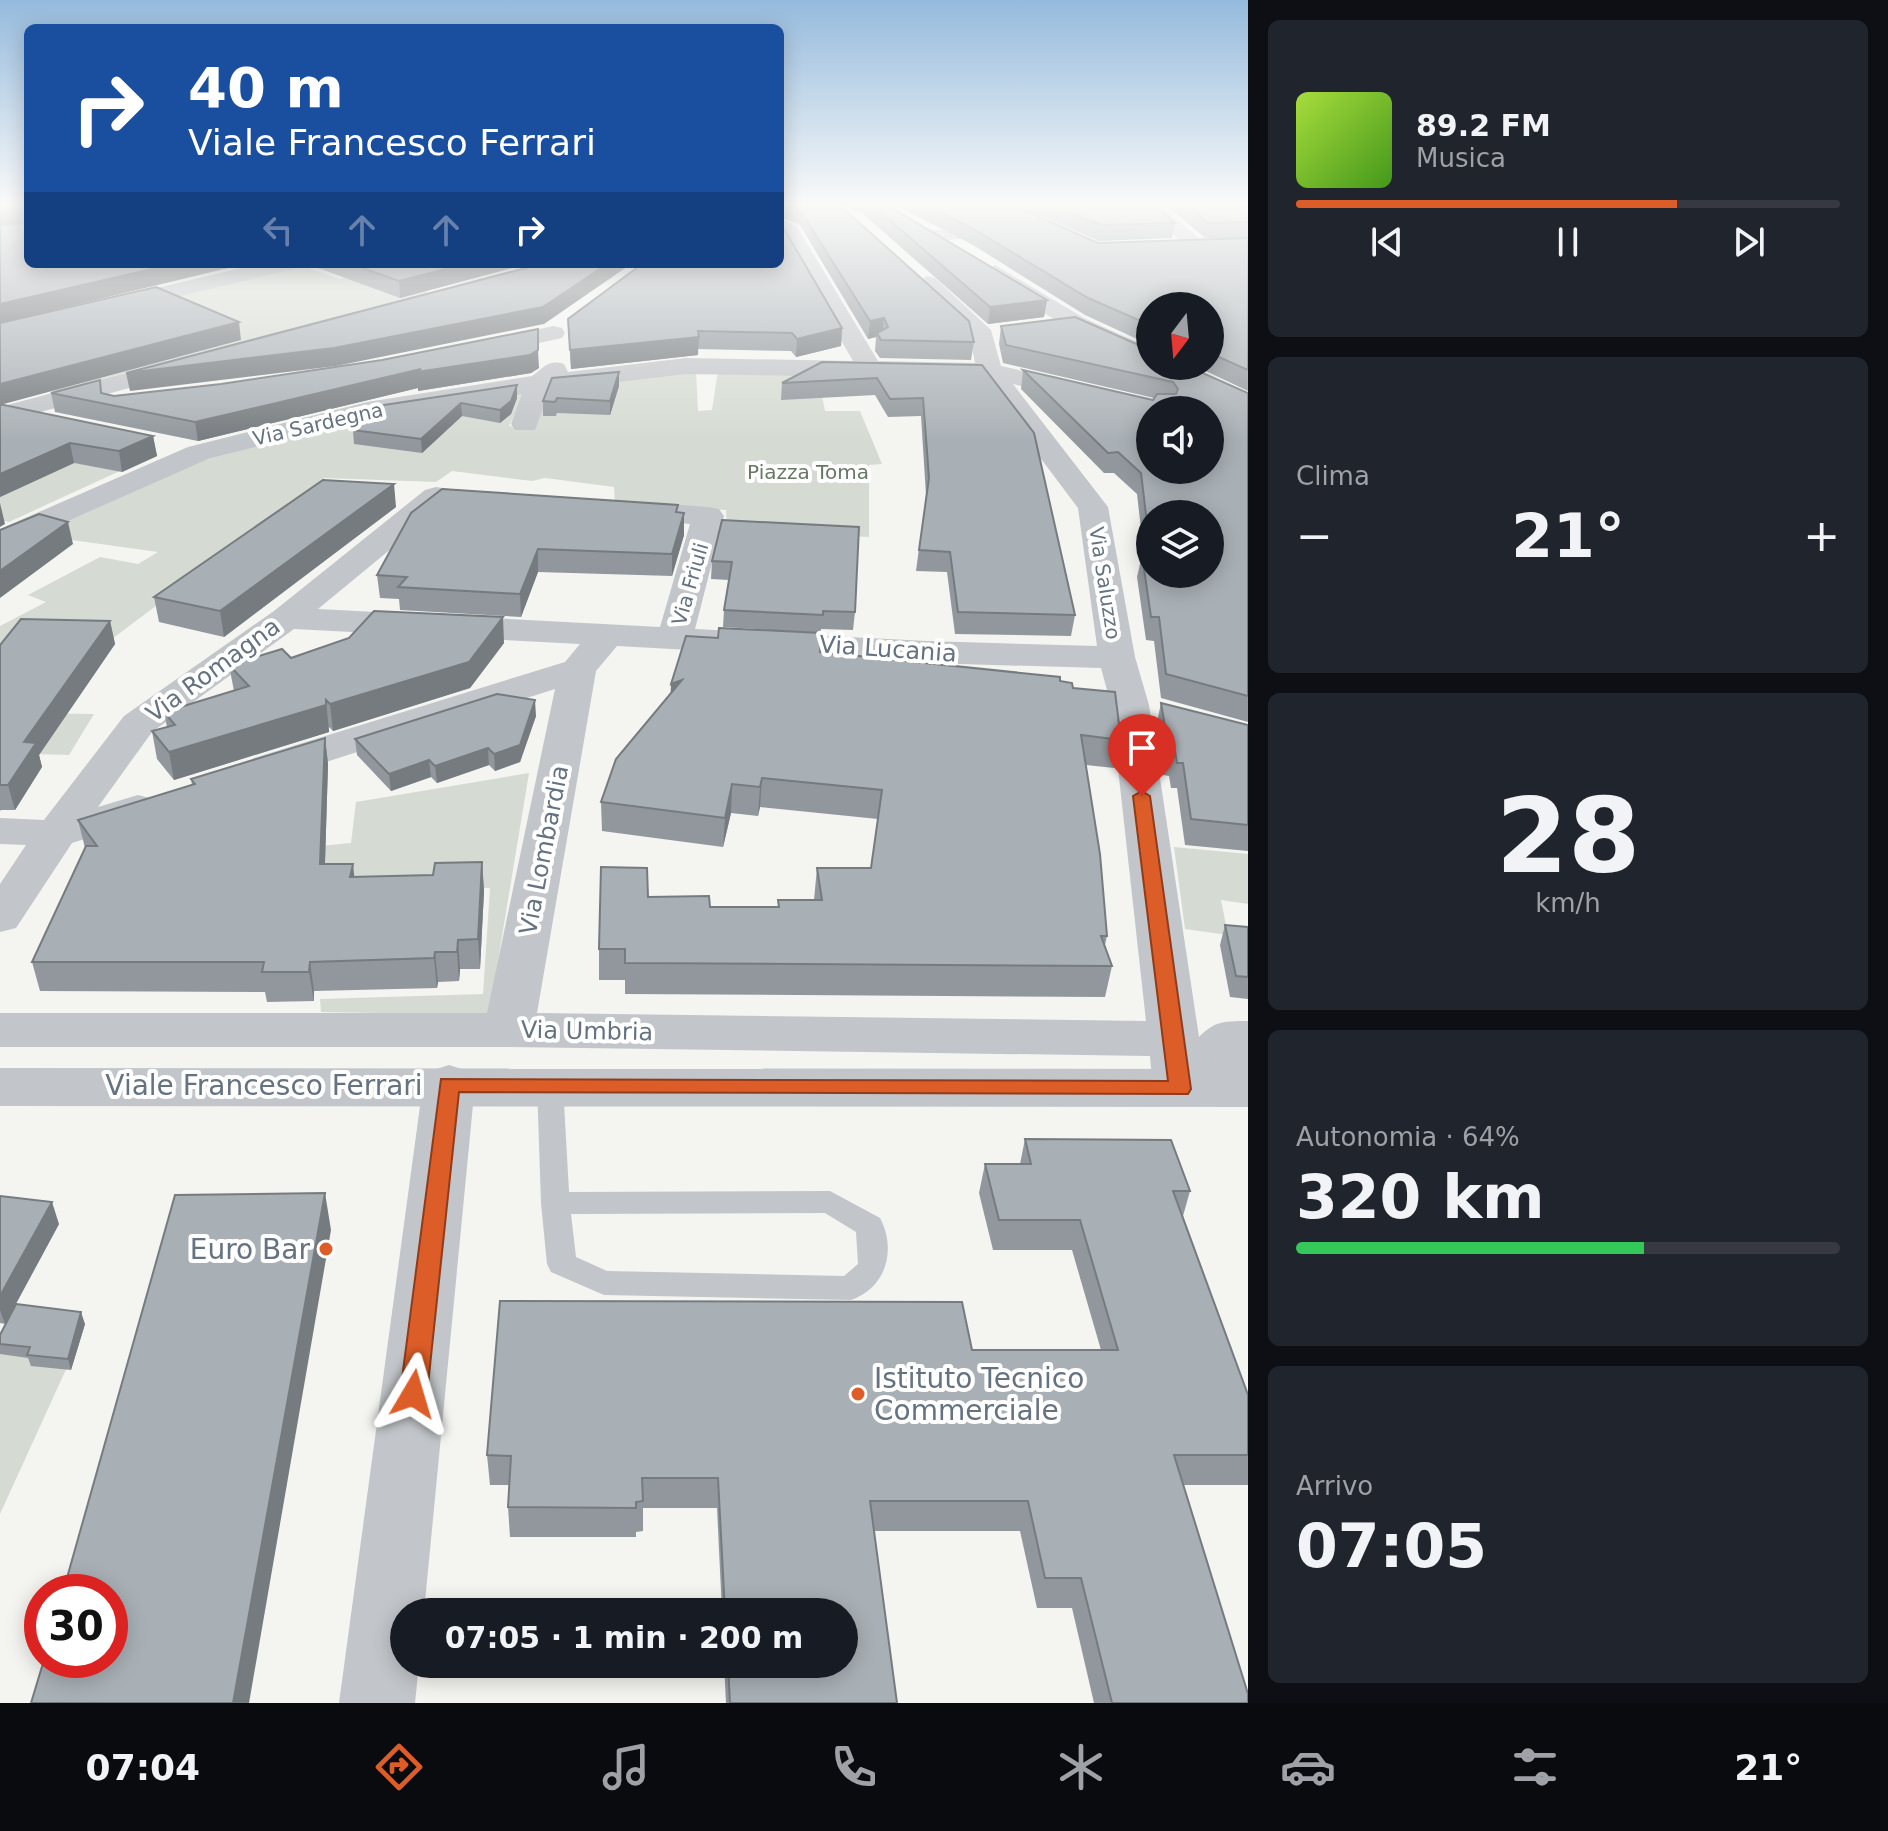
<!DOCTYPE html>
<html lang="it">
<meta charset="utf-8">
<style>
:root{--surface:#171b24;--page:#20242c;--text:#f1f3f6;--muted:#9ea1a6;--line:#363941;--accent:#dd5d28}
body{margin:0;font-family:"DejaVu Sans",sans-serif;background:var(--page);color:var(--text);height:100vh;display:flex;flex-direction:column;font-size:30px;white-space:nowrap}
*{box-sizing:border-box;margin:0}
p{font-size:26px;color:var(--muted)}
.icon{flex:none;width:44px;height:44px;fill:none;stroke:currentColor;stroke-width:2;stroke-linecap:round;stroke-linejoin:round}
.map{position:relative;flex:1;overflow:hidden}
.drawer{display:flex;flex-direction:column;gap:20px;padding:20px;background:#0d0f14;width:640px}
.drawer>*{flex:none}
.top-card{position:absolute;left:24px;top:24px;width:760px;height:244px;border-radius:12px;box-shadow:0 4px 20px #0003;background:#1a4fa0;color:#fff;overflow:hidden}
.needle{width:52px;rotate:196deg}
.buttons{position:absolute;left:1136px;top:292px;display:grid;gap:16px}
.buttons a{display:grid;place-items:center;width:88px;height:88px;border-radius:50%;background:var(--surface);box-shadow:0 4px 20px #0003;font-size:40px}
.speed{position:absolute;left:24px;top:1574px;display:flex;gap:16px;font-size:40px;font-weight:700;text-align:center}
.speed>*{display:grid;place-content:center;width:104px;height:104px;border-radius:50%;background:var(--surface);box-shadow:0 4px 20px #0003;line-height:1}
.speed .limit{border:12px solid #d22;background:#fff;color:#111}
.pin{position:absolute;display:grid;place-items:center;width:68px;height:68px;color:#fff;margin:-82px -34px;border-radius:50% 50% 50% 0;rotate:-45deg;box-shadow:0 0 8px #0007}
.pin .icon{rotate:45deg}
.me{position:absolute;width:88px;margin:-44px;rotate:7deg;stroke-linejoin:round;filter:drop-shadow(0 0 6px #0008)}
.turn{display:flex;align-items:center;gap:28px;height:168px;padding:0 32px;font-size:36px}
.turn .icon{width:104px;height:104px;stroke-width:2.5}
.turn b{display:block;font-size:56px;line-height:68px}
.lanes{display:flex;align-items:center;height:76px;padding:0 32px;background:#0003;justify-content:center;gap:40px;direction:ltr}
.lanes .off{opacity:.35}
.big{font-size:60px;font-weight:800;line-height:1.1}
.drawer .widget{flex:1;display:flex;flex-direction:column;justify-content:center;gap:12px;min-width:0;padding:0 28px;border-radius:12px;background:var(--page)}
.drawer .dial{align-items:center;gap:0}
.dial b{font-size:104px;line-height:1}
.song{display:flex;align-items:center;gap:24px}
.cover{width:96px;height:96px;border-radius:12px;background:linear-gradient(135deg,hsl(80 70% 55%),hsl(100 70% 35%))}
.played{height:8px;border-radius:4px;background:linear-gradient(90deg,var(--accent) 70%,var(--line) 70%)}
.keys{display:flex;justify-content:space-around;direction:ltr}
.heat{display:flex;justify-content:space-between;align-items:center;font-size:44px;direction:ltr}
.charge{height:12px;border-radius:6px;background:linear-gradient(90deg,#34c759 64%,var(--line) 0)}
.trip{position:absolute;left:390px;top:1598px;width:468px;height:80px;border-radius:40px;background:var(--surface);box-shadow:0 4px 20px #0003;font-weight:800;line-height:80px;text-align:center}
.dock{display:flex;height:128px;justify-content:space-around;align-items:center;background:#090b0e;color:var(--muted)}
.dock .icon{width:56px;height:56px}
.dock .active{color:var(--accent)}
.dock b{font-size:36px;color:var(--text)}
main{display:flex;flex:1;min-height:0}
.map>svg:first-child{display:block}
.green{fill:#d5dbd2}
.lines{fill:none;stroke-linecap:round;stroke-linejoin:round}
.service{fill:#c2c5c9;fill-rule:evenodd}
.minor{fill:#c2c5c9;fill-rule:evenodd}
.tertiary{fill:#c2c5c9;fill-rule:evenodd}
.wall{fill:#91979c;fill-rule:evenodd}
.shaded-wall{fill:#767b7f}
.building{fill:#a9b0b5;stroke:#767b7f;stroke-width:2;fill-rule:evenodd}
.route{fill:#dd5d28;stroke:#903c1a;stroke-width:2}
.poi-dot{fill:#dd5d28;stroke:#fff;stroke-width:3}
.labels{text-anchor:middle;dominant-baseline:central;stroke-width:8;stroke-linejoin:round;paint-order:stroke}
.far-street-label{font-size:20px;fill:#647281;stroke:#fff}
.far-park-label{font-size:20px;fill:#667863;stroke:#fff}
.street-label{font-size:24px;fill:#647281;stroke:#fff}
.near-street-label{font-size:28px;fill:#647281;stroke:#fff}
.near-poi-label{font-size:28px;fill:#647281;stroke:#fff;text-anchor:end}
</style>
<main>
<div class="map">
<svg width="1248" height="1703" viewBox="0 0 1248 1703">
<rect width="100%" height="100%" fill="#f4f4f1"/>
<g class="green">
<path d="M302 266 340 279 370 272 431 293 58 393 7 361 152 300Z"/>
<path d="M696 371 698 411 712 410 718 371 818 375 825 411H860L882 464 869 465V537L727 529 726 510 615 502 614 487 545 478 532 481 452 471 436 482 325 478 112 639 0 647V626L46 602 28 595 100 557 138 564 158 552 36 535 187 465 377 413 527 390 509 426 532 430 553 386Z"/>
<path d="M0 420 26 456 122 470 9 522 0 520Z"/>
<path d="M0 713 94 714 69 755 0 753Z"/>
<path d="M529 773 489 1015 321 1012 320 999 483 994 490 888 415 887 217 856 351 843 356 802Z"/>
<path d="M1174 847 1248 854V904L1221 900 1228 935 1185 929Z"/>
<path d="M0 1351 73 1354 0 1514Z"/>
</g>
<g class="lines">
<path class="service" d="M550 1076 559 1078 563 1085 569 1192 830 1191 880 1218C897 1250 886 1288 851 1300L604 1295 551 1272 547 1264 541 1203 537 1085 541 1078ZM825 1213 856 1232 858 1264 844 1276 607 1271 576 1257 571 1214Z"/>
<g class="minor">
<path d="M907 204H931L977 233 967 239 920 241 917 237 920 233 945 229Z"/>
<path d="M1139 204H1160L1209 247 1206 251H1192Z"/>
<path d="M780 219 797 227 878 361 975 363 970 337 916 283 927 276 935 278 991 330 1001 366 1168 404 1172 410H1150V416L1013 384 1108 507 1135 657 1149 705 1199 1037C1214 1022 1221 1021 1248 1021V1100L1230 1106 1211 1100 1204 1087 1202 1070 1195 1081 1177 1086 1159 1081 1151 1068 1150 1056 509 1047H0V1013H487L555 689 282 776 268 779 254 776 248 767 254 758 565 662 580 644 294 629 152 732 98 807 138 795 153 799 159 808 153 817 72 843 16 928 0 932V884L26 845 0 844V818L44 820 124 716 274 611 425 490 436 487 471 492 475 498 471 504 443 506 318 609 660 627 690 524 614 517 609 510 614 503 625 501 708 507 719 509 724 516 695 629 926 641 1097 646 1078 508 981 379 686 374 550 390 535 430H515L511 424 522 394 368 418 208 459 0 551V529L188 447 367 402 532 376C544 368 548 359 564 364L568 372 686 358 853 361 780 233ZM617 646 926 663 1101 668 1111 705 1146 1021 537 1013 596 671Z"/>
<path d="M258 264H297L294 269 0 339V325Z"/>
<path d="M995 265 1084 318 1150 348V366L1068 328 987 277 984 272Z"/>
<path d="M553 326 562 328 565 333 562 338 480 356 468 349 471 344Z"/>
<path d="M187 357 196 360 200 365 196 370 0 423V407Z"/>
<path d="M449 1065 468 1071 475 1084 424 1612H404V1664H419L415 1703H339L423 1084 430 1071Z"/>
</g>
<path class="tertiary" d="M0 1068 1248 1069V1107L0 1106Z"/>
</g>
<g class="wall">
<path d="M780 204H830L974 342 971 360 880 358 875 351 876 337 868 339 800 225 780 216Z"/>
<path d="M837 204H885L1047 300 1044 317 988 324 861 212Z"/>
<path d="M893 204H1010L1098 243 1248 238V391L1195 366H1210V306H1150V345L1085 315 973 245Z"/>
<path d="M1013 204H1101L1175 223 1172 238 1099 241Z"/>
<path d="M1165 204H1248V238H1205Z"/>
<path d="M307 264H527L400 298Z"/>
<path d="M568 319 842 328 841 346 796 357 791 351 698 349V355L571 369Z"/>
<path d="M1001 326 1248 393V722L1161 698 1154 641 1146 640 1137 577 1142 555H1144L1137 494 1114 473H1104L1021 389 1023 370 1153 400 1154 398 1003 363 999 344ZM1150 514 1210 574H1150Z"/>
<path d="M982 365 1075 615 1071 636 955 634 947 572 916 571 926 495 921 416 888 417 875 395 781 400 782 383Z"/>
<path d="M539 368 531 373 418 391V388L198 441 55 412 51 393H102L114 396Z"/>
<path d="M517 385V398L511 414 500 423 462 416 422 453 354 444 353 430Z"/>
<path d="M619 386 610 415 557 413 556 416H543V401Z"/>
<path d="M0 405 153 436 157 456 122 472 74 463 0 497Z"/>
<path d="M396 507 224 637 159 622 154 597Z"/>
<path d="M678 513 684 535 672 576 538 572 521 617 400 610 399 599 380 598 377 575Z"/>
<path d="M722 520 855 612 853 630 821 629V633L723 627 724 610 729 580 711 579 712 561Z"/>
<path d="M110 621 115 644 39 755 42 767 15 810H1L0 811V645Z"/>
<path d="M504 643 470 688 333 731 329 727V732L174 780 157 759 152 731 167 727 164 712 234 691 229 665 291 658Z"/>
<path d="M820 652 1060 681 1073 688 1121 740 1114 768 1086 765 1107 936 1105 945 1112 966 1105 997 625 994V980H599V949L648 897 710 907H778V900H814L817 868H871L878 819 760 807 758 816 731 813 723 847 602 831 601 802Z"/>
<path d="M1161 703 1248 725V851L1185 845 1177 788H1171L1169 776 1163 775 1156 727Z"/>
<path d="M536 716 520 762 495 771 489 765 437 783 431 777 391 791 357 755 355 739Z"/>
<path d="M325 738 328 764 325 864 354 877 433 875 482 862 484 891 480 969H460L459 981 438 982 437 988 314 991V1001L267 1002 265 992 40 991 32 962 85 848 78 820 192 785 191 779Z"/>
<path d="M1225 925 1248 927V999L1230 997 1220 945Z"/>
<path d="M1025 1139 1190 1191 1183 1216 1248 1395V1485H1183L1248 1703H1094L1072 1608H1037L1020 1531H874L897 1703H726L724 1664H844V1612H722L717 1508H643V1531L636 1532V1537H510L508 1507 509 1485H490L487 1455 972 1350H1101L1072 1250H993L979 1193 985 1164H1020Z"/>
<path d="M0 1196 59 1224 5 1324 0 1323Z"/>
<path d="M85 1324 71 1370 31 1366 28 1358 0 1354V1335Z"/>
</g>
<g class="shaded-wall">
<path d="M27 207 28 222 0 227V211Z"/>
<path d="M174 264H245L0 323V304Z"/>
<path d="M465 264H527L400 298 399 281Z"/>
<path d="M607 264H631L544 324 336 366 130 391 126 373Z"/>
<path d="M1047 300 1044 317 988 324 990 307Z"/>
<path d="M884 318 882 335 877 333 876 337 868 339 870 321Z"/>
<path d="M239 322 241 340 0 405V384Z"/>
<path d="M842 328 841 346 796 357 797 339Z"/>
<path d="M699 337 698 355 571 369 570 350Z"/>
<path d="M538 350 539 368 531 373 418 391V388L198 441 195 422 421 369Z"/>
<path d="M619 372V386L610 415V401Z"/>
<path d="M517 385V398L511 414 500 423V410Z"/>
<path d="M461 403 462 416 422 453 421 439Z"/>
<path d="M153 436 157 456 122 472 119 451Z"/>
<path d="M70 443 74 463 0 497V474Z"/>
<path d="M394 484 396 507 224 637 220 611Z"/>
<path d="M0 503 5 524 0 527Z"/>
<path d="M684 513V535L672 576V554Z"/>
<path d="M68 522 73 544 0 598V571Z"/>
<path d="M538 549V572L521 617 520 594Z"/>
<path d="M503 617 504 643 470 688 333 731 330 704Z"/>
<path d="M110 621 115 644 39 755 42 767 15 810 8 785 24 742Z"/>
<path d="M682 680 670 711 671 684Z"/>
<path d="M326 700 329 732 174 780 169 752Z"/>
<path d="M535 700 536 716 520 762 495 771 494 754Z"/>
<path d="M325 738 328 764 324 893 320 864Z"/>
<path d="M488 748 489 765 437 783 435 766Z"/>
<path d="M429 760 431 777 391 791 389 774Z"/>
<path d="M762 778 760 807 758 816 760 787Z"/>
<path d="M732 784 731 813 723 847 725 818Z"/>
<path d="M482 862 484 891 480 969 478 939Z"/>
<path d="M353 864 356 893 350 877Z"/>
<path d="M458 940 460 969 459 981 457 952Z"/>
<path d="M435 952 438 982 437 988 434 958Z"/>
<path d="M310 962 314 991V1001L309 972Z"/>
<path d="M325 1193 331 1230 249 1703H233Z"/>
<path d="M52 1202 59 1224 5 1324 0 1310V1296Z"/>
<path d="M81 1312 85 1324 71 1370 68 1359Z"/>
</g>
<g class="building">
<path d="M0 204H28V264H174L0 304V225L27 223V207L0 211Z"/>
<path d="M787 204H830L845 210 969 321 974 342 881 340 877 333 888 327 884 318 870 321 800 210Z"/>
<path d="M871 204H885L1047 300 990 307Z"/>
<path d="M924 204H1010L1098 243 1248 238V370L1210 353V306H1150V325L1088 298 975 230Z"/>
<path d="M1050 204H1152L1175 223 1101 225Z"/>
<path d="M1186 204H1248V222L1208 223Z"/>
<path d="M780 222 842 328 797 339 792 333 698 331 699 337 570 350 568 319 642 264H780Z"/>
<path d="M351 264H465L399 281Z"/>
<path d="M541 264H607L543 307 334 348 126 373Z"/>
<path d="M156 287 239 322 0 384V323Z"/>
<path d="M1075 317 1150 350V366H1187L1248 393V696L1166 674 1159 617H1151L1142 555 1150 556V574H1210V514H1150V548L1141 473 1118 452 1108 453 1023 370 1153 400 1157 394H1176L1178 389 1173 382 1006 345 1001 326ZM1150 410H1210V470H1150Z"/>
<path d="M538 329V350L530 355 417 372 421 369 195 422 51 393 100 380 101 393 114 396 221 384 382 360Z"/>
<path d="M822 362 982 365 1034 433 1075 615 958 612 950 552 919 550 929 478 923 398 890 399 877 378 782 383Z"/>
<path d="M619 372 610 401 557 398 555 402 543 401 552 378Z"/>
<path d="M517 385 511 401 500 410 461 403 421 439 353 430 384 405Z"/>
<path d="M0 405H4L153 436 119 451 70 443 0 474Z"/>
<path d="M323 480 394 484 220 611 154 597Z"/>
<path d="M442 489 678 505 676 512 684 513 672 554 538 549 520 594 398 587 407 577 377 575 411 513Z"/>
<path d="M39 514 68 522 0 571V530Z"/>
<path d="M722 520 859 527 855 612 823 611V615L724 610 732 562 712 561Z"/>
<path d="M374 611 503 617 469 662 330 704 326 700V705L169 752 152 731 175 725 164 712 249 686 229 665 282 649 291 658 349 638Z"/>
<path d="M21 619 110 621 24 742 36 743 8 785H0V645Z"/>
<path d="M719 628 821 633 820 652 1060 677V681L1072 683 1073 688 1115 692 1121 740 1081 735 1100 854 1107 936H1101L1112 966 625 963V949H599L601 867 647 868 648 897 709 896 710 907H779L778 900H822L817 868H871L882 790 762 778 760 787 732 784 725 818 601 802 616 759 682 680 671 684 686 636 718 638Z"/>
<path d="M497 694 535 700 520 745 494 754 488 748 435 766 429 760 389 774 355 739Z"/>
<path d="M1161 703 1248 725V825L1191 819 1183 763H1177L1175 751 1169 750Z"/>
<path d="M325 738 320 864H353L350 877 433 875 435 863 482 862 478 939 458 940 457 952H435L434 958 310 962 309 972H262L264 962H32L86 846H97L78 820 195 784 191 779Z"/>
<path d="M1225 925 1248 927V977L1236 976Z"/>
<path d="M1025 1139 1171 1140 1190 1191H1173L1248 1395V1455H1174L1248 1694V1703H1112L1081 1578H1045L1028 1501H870L897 1703H730L728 1664H844V1612H725L718 1478H642L643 1501 636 1502V1508L508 1507 511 1456 487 1455 500 1301 962 1302 972 1350H1118L1080 1220H999L985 1164H1031Z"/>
<path d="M325 1193 233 1703H31L44 1660H110V1592H63L175 1195Z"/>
<path d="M0 1196 52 1202 0 1296Z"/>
<path d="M16 1304 81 1312 68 1359 27 1355 30 1347 0 1344V1335Z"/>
</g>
<linearGradient id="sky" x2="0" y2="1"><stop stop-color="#95badc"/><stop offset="0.46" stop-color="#fafaf9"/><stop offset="1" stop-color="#fafaf9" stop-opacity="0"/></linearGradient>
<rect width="1248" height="443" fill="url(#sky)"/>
<path class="route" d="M1142 791 1150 796 1191 1089 1188 1094 459 1092 427 1394 423 1402 413 1405 404 1402 400 1394 441 1079 1168 1081 1133 796Z"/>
<g class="poi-dot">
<circle cx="326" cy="1249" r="8"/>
<circle cx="858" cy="1394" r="8"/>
</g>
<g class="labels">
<g class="far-street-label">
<text transform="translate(318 424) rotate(-13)">Via Sardegna</text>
<text transform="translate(1105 583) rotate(81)">Via Saluzzo</text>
<text transform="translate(690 584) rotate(-74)">Via Friuli</text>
</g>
<g class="far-park-label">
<text x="808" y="472">Piazza Toma</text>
</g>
<g class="street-label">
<text transform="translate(888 649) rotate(4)">Via Lucania</text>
<text transform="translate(213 670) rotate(-36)">Via Romagna</text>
<text transform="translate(544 850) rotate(-79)">Via Lombardia</text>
<text transform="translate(587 1031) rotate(1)">Via Umbria</text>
</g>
<g class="near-street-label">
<text x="264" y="1085">Viale Francesco Ferrari</text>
</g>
<g class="near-poi-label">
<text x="310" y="1249">Euro Bar</text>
<text x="874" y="1378" text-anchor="start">Istituto Tecnico<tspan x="874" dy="32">Commerciale</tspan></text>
</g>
</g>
</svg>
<div class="buttons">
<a><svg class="needle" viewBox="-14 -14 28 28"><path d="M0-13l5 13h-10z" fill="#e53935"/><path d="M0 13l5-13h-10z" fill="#9ea1a6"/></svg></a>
<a><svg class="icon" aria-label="sound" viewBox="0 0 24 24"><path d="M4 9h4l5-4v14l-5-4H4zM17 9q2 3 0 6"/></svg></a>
<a><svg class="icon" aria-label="layers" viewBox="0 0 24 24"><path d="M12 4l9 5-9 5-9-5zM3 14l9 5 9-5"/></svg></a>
</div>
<div class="speed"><div class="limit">30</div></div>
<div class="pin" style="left:1142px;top:796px;background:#d93025"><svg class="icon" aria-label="arrive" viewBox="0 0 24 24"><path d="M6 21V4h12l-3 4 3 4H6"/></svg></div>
<svg class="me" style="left:413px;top:1394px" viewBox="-20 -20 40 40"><path d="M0-17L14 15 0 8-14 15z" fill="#dd5d28" stroke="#fff" stroke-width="4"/></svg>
<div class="trip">07:05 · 1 min · 200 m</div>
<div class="top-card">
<div class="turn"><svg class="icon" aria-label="right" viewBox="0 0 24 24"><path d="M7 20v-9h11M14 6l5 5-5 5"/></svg><div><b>40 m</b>Viale Francesco Ferrari</div></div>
<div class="lanes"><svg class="icon off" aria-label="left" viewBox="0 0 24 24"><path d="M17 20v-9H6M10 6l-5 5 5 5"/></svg><svg class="icon off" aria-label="ahead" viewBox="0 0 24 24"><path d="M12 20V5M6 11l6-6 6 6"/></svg><svg class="icon off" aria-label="ahead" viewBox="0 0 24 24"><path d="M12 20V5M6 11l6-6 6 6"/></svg><svg class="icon" aria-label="right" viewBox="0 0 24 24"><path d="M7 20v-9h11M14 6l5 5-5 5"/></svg></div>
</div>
</div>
<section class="drawer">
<div class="widget">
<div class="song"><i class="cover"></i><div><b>89.2 FM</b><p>Musica</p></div></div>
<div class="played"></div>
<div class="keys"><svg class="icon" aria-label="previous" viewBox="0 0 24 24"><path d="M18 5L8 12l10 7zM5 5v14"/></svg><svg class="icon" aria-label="pause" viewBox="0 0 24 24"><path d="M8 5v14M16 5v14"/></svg><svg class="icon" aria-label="next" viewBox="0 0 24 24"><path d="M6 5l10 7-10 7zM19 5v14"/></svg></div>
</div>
<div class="widget"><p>Clima</p>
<div class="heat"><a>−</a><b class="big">21°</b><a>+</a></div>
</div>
<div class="widget dial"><b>28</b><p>km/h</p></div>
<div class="widget"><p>Autonomia · 64%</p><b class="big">320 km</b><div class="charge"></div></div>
<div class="widget"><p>Arrivo</p><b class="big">07:05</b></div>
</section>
</main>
<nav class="dock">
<b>07:04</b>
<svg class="icon active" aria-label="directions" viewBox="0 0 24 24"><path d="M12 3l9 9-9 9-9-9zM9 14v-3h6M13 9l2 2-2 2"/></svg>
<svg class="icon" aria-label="music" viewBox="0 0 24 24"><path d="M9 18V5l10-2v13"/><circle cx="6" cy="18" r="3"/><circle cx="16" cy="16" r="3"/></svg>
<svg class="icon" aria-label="phone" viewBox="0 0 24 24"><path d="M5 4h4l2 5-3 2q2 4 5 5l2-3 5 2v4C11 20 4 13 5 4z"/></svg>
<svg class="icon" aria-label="climate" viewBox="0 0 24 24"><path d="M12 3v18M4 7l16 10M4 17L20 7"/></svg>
<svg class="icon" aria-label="car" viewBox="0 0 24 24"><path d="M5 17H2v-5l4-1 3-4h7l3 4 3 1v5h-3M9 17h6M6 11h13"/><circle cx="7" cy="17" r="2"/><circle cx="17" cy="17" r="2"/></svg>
<svg class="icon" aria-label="filters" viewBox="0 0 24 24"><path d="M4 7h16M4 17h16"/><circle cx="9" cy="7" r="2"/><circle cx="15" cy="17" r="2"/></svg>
<b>21°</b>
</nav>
